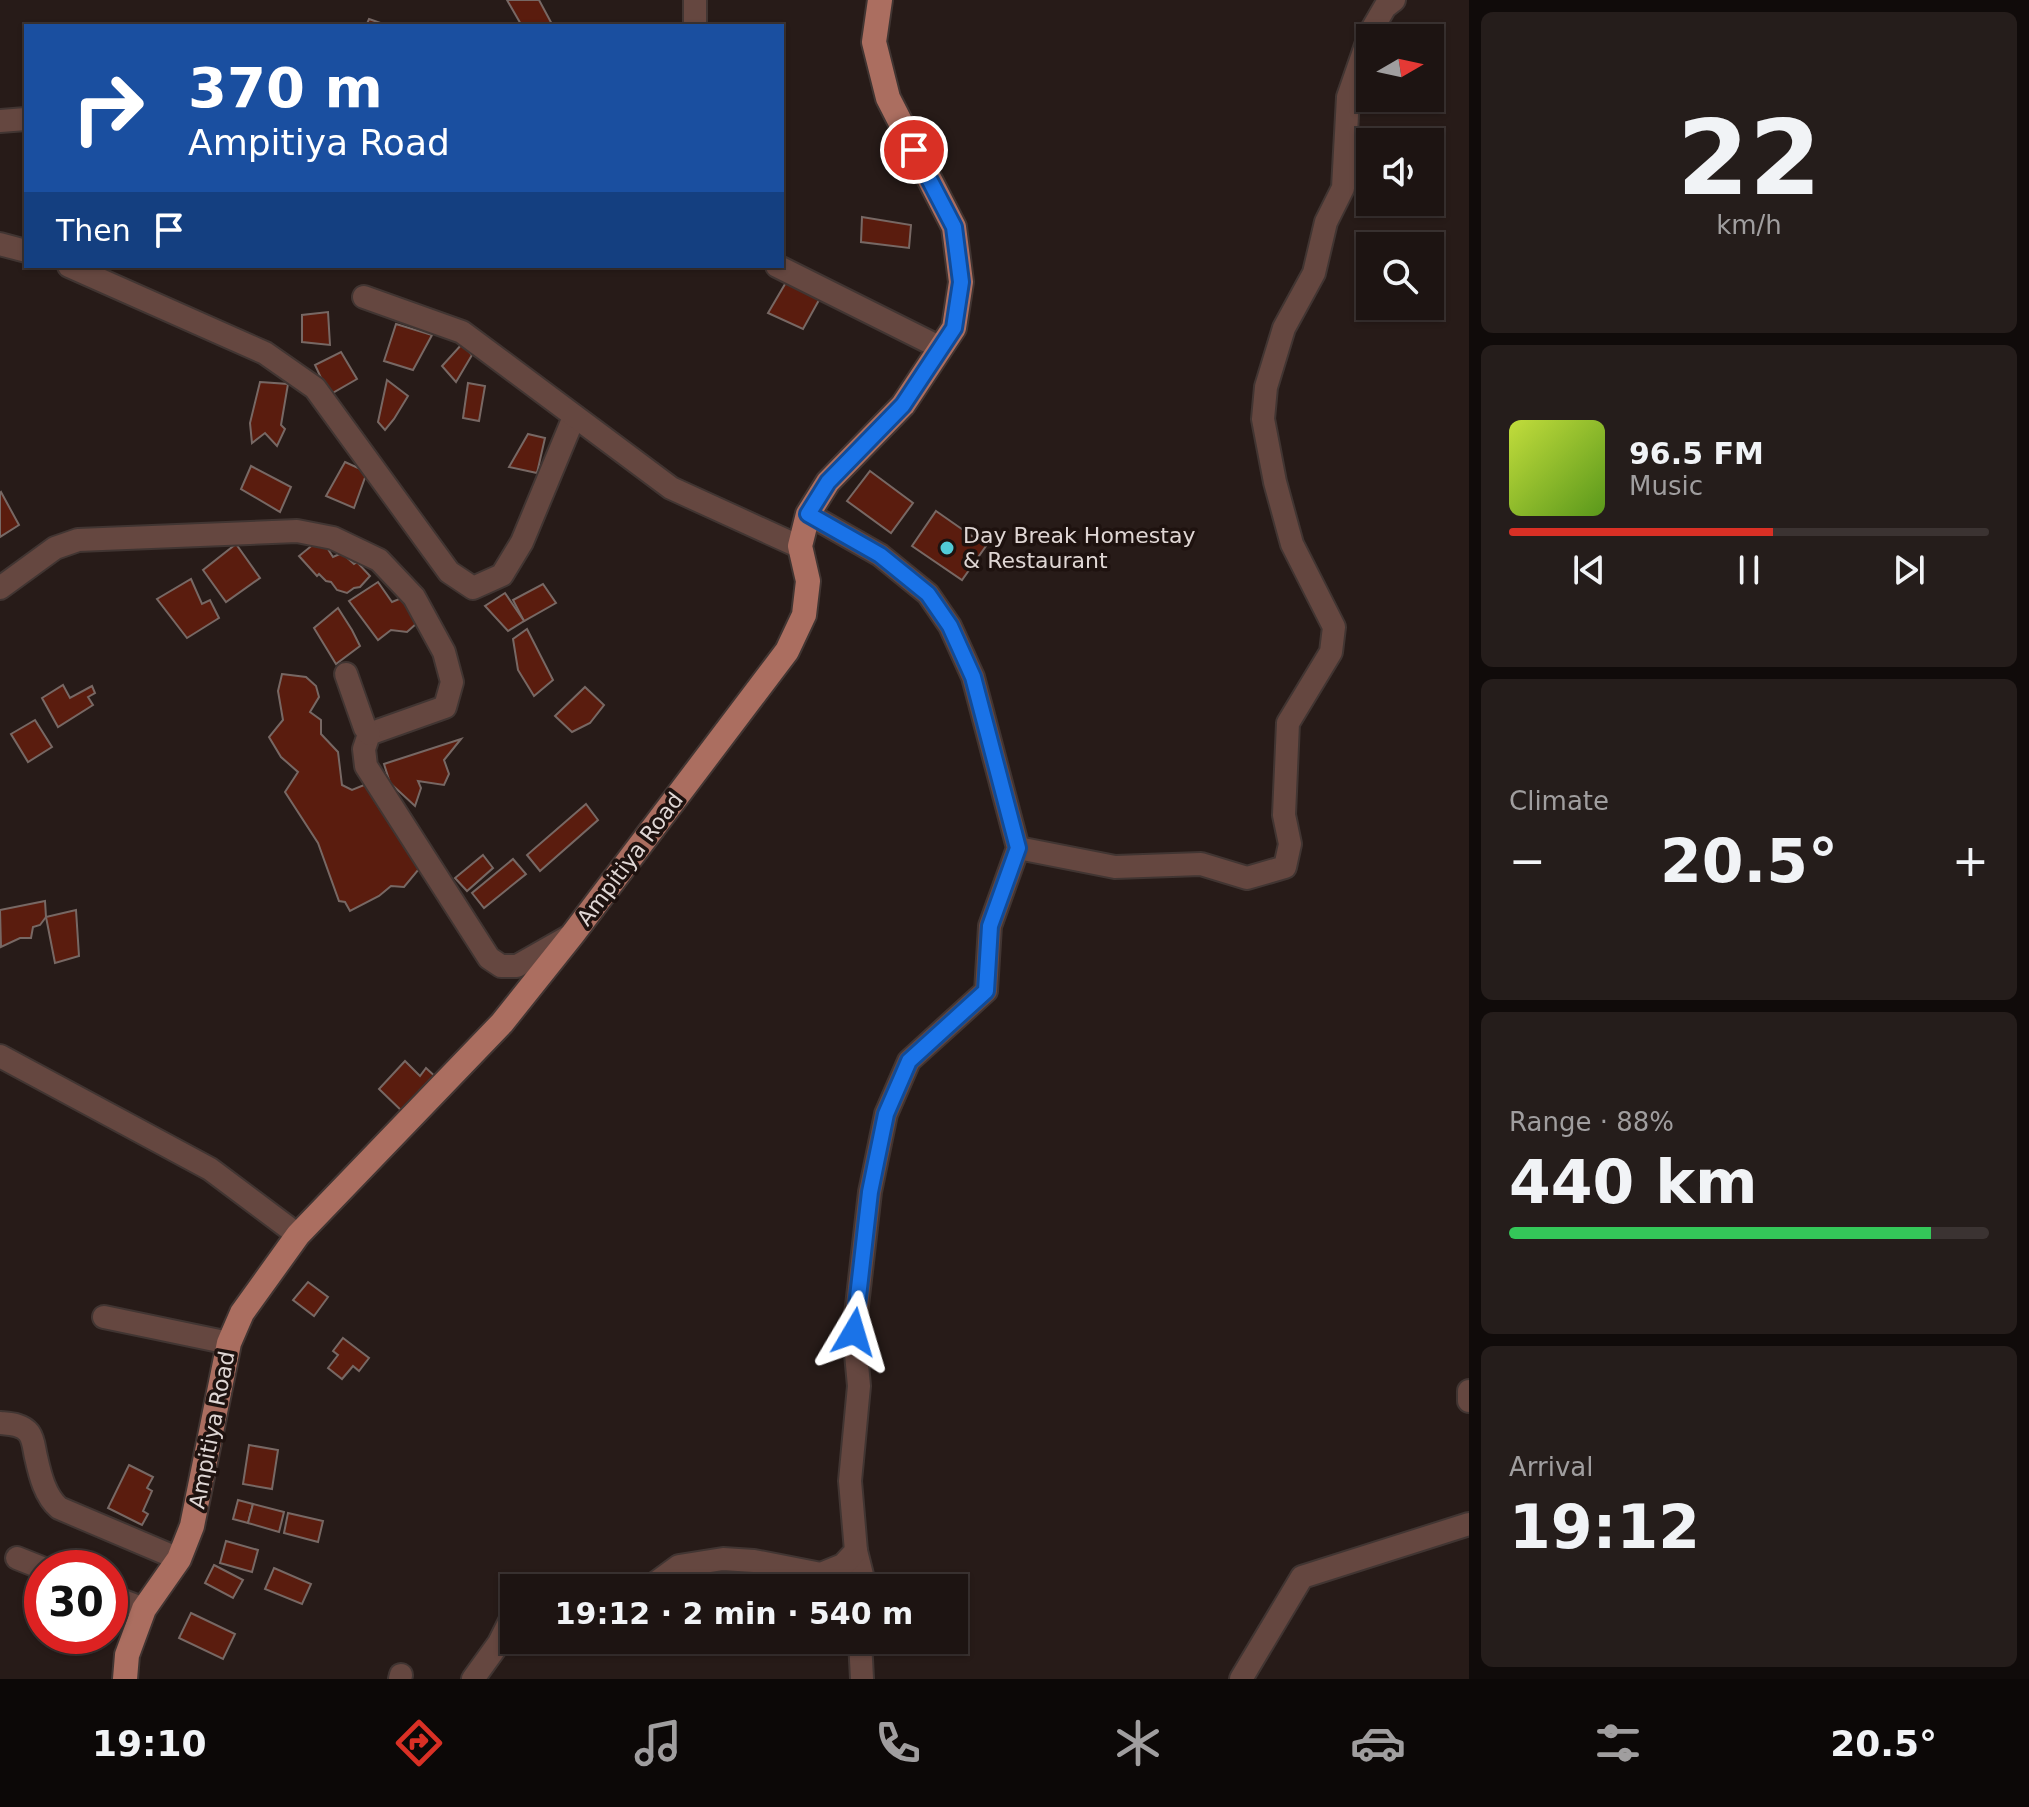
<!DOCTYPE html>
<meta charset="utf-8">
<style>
:root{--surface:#1d1412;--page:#251d1b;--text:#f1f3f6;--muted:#a09e9f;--line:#3b3332;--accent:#d93025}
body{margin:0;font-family:"DejaVu Sans",sans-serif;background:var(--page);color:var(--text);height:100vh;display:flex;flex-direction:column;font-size:30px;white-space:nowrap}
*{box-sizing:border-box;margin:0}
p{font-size:26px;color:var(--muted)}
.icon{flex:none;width:44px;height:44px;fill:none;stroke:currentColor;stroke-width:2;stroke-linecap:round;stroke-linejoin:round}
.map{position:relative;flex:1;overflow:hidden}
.side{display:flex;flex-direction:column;gap:12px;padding:12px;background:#100b0a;width:560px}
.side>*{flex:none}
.top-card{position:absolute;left:24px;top:24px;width:760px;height:244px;border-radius:0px;box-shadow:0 2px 6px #0004,0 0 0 2px var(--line);background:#1a4fa0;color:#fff;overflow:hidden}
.needle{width:52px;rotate:81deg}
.controls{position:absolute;left:1356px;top:24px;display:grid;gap:16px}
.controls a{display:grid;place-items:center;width:88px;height:88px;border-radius:0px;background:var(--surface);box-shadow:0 2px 6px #0004,0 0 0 2px var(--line);font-size:40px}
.speed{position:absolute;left:24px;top:1550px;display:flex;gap:16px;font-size:40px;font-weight:700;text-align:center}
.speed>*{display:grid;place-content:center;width:104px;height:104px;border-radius:50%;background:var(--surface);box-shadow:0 2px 6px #0004,0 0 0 2px var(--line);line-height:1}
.speed .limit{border:12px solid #d22;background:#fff;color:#111}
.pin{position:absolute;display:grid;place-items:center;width:68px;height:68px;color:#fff;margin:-34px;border:4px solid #fff;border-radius:50%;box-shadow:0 2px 8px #0007}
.me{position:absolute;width:88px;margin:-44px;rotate:7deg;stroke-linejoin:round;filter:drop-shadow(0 0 6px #0008)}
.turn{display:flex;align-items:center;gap:28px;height:168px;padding:0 32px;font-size:36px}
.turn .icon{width:104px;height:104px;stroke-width:2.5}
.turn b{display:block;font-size:56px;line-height:68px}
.then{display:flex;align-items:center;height:76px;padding:0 32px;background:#0003;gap:16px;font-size:30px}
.big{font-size:60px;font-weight:600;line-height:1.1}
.side .tile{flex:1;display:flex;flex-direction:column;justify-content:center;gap:12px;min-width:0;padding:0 28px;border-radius:12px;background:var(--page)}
.side .dial{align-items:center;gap:0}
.dial b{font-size:104px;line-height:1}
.song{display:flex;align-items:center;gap:24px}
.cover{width:96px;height:96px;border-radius:12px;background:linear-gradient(135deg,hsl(70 70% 55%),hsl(90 70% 35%))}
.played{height:8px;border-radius:4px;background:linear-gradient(90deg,var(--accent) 55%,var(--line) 55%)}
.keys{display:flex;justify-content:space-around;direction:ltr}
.heat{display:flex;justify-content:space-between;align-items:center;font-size:44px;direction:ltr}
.charge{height:12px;border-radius:6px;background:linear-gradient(90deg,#34c759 88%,var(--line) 0)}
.trip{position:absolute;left:500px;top:1574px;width:468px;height:80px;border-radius:0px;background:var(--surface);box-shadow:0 2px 6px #0004,0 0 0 2px var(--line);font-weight:600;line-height:80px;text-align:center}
.tab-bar{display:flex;height:128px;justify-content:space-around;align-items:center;background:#0c0807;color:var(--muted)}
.tab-bar .icon{width:56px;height:56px}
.tab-bar .selected{color:var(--accent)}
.tab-bar b{font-size:36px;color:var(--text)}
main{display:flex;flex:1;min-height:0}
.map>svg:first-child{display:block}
.building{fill:#5a1c0e;stroke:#776864;stroke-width:2}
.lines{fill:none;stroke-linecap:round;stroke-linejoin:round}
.minor-casing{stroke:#413532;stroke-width:26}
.major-casing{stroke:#413532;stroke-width:28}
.minor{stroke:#654740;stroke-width:22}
.major{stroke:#ab6e60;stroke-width:24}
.route-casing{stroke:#114b97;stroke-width:20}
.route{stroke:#1a73e8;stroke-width:14}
.poi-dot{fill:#52cbd7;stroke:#1e120f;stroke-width:3}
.labels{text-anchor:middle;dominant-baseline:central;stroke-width:7;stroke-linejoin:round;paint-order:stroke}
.poi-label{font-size:22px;fill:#dfd6d4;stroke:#1e120f;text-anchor:start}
.street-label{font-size:22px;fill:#dfd6d4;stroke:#1e120f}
</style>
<main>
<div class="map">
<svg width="1469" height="1679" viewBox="0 0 1469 1679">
<rect width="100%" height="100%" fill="#271b18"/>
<g class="building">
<path d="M507 0H539L553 26H522Z"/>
<path d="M369 19 389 26H366Z"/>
<path d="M862 217 911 225 909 248 861 242Z"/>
<path d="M788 279 819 300 803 329 768 313Z"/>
<path d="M328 312 330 345 302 342V315Z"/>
<path d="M396 324 432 335 413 370 384 361Z"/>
<path d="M462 344 472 355 456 382 442 366Z"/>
<path d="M341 352 357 379 329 395 315 365Z"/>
<path d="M387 380 408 396 394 419 385 430 378 422Z"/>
<path d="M260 382 288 384 281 425 285 429 277 446 265 433 252 443 250 423Z"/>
<path d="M468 383 485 386 479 421 463 418Z"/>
<path d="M528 434 545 438 537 473 509 467Z"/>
<path d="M345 462 367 472 354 508 326 496Z"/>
<path d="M251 466 291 487 280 512 241 489Z"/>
<path d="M870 471 913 503 891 533 847 501Z"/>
<path d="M1 492 19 525 0 537V493Z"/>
<path d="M936 511 986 546 962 580 912 546Z"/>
<path d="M315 543 326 546 333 557 342 553 354 564 357 562 370 576 360 587 354 588 347 593 337 590 331 582 326 581 319 574 317 576 299 556Z"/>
<path d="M236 544 260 578 226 602 203 570Z"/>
<path d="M191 579 202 604 210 600 219 618 187 638 157 599Z"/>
<path d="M378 582 392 602 404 597 417 623 407 632 391 630 378 640 349 601Z"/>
<path d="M543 584 556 603 524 621 513 600Z"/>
<path d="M505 593 524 621 508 631 485 606Z"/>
<path d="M338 608 352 630 360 646 336 664 314 628Z"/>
<path d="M527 629 553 680 534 696 518 670 513 639Z"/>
<path d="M282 674 306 677 316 686 319 697 310 712 321 720V734L338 752 342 785 352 790 374 781 424 863 404 887 391 886 379 896 350 911 345 902 339 901 318 843 285 792 298 772 281 757 269 737 283 720 278 691Z"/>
<path d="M63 685 70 698 92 686 95 693 88 697 93 705 58 727 42 698Z"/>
<path d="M585 687 604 705 590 723 572 732 555 716Z"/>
<path d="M35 720 52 747 28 762 11 734Z"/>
<path d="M461 739 444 760 449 774 444 785 418 781 421 788 415 806 390 783 384 764Z"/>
<path d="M586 804 598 820 540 871 527 855Z"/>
<path d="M483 855 493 868 467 891 455 878Z"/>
<path d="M513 859 526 874 484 908 472 893Z"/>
<path d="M45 901 46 917 40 925 33 927 31 938H20L1 947 0 910Z"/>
<path d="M76 910 79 956 55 963 46 917Z"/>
<path d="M405 1061 420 1076 426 1068 439 1080 406 1115 379 1089Z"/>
<path d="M308 1282 328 1297 314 1316 293 1300Z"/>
<path d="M343 1338 369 1358 359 1371 353 1366 342 1379 328 1368 338 1355 333 1351Z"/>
<path d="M249 1445 278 1450 272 1489 243 1484Z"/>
<path d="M129 1465 153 1477 147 1488 152 1491 143 1511 148 1514 142 1525 108 1508Z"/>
<path d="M238 1500 253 1504 248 1523 233 1519Z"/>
<path d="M253 1504 284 1512 279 1532 248 1523Z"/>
<path d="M288 1513 323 1521 318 1542 284 1533Z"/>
<path d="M226 1541 258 1550 252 1572 220 1563Z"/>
<path d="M214 1565 243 1580 233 1598 205 1583Z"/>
<path d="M274 1568 311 1584 302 1604 265 1589Z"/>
<path d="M110 1609 121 1613 112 1639 105 1636H110Z"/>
<path d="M191 1613 235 1634 223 1659 179 1638Z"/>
</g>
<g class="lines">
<g class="minor-casing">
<g id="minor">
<path d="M695 26V0"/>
<path d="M0 121 26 119"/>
<path d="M0 244 26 251"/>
<path d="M69 266 265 353 315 388 449 572 473 588 502 575 522 542 574 417"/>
<path d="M777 266 941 348"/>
<path d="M364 297 462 332 671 488 798 546H800"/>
<path d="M0 588 55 548 78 540 297 531 333 538 379 560 414 597 444 652 452 682 445 707 369 734 364 749 366 766 489 958 501 966H517L568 937"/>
<path d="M346 674 365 728 369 734"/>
<path d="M1018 848 1115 867 1201 864 1247 878 1285 867 1290 844 1284 815 1288 723 1331 652 1334 627 1292 544 1275 482 1263 419 1266 387 1284 328 1314 273 1326 222 1343 188 1348 97 1371 31 1385 7 1394 0"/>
<path d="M0 1056 210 1169 298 1235"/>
<path d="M104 1317 229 1343"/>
<path d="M1469 1391V1401"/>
<path d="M0 1423C10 1424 22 1424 29 1433 34 1440 34 1449 36 1457 40 1475 45 1496 59 1508L179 1559"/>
<path d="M856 1551 862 1575 861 1588"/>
<path d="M17 1558 42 1568"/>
<path d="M585 1588 653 1585 679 1566 723 1559 754 1561 821 1574 843 1565 856 1551 850 1481 859 1386 854 1332 870 1192 886 1114 909 1061 986 991 990 926 1018 848 973 677 950 626 928 594 880 555 808 514"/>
<path d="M110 1596 144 1609"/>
<path d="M860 1640 862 1679"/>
<path d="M400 1679 401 1675"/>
<path d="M473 1679 499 1643 514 1613"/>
<path d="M1241 1679 1302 1577 1469 1524"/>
</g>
</g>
<g class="major-casing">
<path id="major" d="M125 1679 127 1655 144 1609 179 1559 192 1526 229 1343 242 1313 298 1235 502 1023 573 934 787 651 804 615 808 581 800 546 808 514 828 482 903 405 954 328 961 282 954 227 888 98 874 42 880 0"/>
</g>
<use href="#minor" class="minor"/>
<use href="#major" class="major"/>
</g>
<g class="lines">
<g class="route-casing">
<path id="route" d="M854 1332 870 1192 886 1114 909 1061 986 991 990 926 1018 848 973 677 950 626 928 594 880 555 808 514 828 482 903 405 954 328 961 282 954 227 914 150"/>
</g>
<use href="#route" class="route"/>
</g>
<circle class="poi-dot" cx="947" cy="548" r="8"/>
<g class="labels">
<g class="poi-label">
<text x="963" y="535">Day Break Homestay<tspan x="963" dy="25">&amp; Restaurant</tspan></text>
</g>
<g class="street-label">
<text transform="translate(630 859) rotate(-53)">Ampitiya Road</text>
<text transform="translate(212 1430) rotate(-79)">Ampitiya Road</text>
</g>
</g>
</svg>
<div class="controls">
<a><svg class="needle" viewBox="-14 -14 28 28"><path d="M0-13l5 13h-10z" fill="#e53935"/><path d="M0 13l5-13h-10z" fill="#a09e9f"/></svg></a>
<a><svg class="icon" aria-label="sound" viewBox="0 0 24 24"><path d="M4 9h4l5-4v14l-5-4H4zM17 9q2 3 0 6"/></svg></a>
<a><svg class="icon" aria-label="search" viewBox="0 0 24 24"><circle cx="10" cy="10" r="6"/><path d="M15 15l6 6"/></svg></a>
</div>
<div class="speed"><div class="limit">30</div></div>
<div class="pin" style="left:914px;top:150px;background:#d93025"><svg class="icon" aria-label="arrive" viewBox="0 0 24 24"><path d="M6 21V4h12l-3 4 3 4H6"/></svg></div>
<svg class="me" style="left:854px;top:1332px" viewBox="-20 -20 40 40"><path d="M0-17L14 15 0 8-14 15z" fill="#1a73e8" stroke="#fff" stroke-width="4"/></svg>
<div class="trip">19:12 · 2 min · 540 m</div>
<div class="top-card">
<div class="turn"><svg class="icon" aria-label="right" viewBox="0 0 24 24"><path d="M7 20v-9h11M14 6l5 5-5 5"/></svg><div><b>370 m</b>Ampitiya Road</div></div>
<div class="then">Then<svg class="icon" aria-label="arrive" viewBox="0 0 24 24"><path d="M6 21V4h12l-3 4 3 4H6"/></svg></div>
</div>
</div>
<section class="side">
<div class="tile dial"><b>22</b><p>km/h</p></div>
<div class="tile">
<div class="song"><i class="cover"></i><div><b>96.5 FM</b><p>Music</p></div></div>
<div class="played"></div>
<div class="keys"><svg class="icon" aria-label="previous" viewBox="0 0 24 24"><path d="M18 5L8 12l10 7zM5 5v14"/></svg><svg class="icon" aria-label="pause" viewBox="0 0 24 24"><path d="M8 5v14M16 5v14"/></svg><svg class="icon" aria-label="next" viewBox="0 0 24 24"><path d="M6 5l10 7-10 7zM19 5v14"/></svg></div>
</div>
<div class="tile"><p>Climate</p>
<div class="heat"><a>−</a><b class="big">20.5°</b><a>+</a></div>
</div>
<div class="tile"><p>Range · 88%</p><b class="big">440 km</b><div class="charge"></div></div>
<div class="tile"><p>Arrival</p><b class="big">19:12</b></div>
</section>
</main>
<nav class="tab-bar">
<b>19:10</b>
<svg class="icon selected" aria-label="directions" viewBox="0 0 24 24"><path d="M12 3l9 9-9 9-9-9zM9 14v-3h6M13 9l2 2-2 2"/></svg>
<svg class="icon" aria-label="music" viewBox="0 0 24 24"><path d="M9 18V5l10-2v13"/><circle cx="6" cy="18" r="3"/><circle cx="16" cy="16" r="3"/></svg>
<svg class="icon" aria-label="phone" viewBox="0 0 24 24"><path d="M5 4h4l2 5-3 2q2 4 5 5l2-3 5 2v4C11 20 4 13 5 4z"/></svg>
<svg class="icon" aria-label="climate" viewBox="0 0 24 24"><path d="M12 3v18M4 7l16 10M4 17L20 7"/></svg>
<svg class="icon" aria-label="car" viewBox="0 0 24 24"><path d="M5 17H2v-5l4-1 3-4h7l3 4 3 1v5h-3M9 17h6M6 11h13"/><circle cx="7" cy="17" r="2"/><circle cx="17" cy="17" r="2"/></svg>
<svg class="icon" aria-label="filters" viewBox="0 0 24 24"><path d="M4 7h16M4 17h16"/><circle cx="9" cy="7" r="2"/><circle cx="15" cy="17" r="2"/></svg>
<b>20.5°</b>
</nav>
